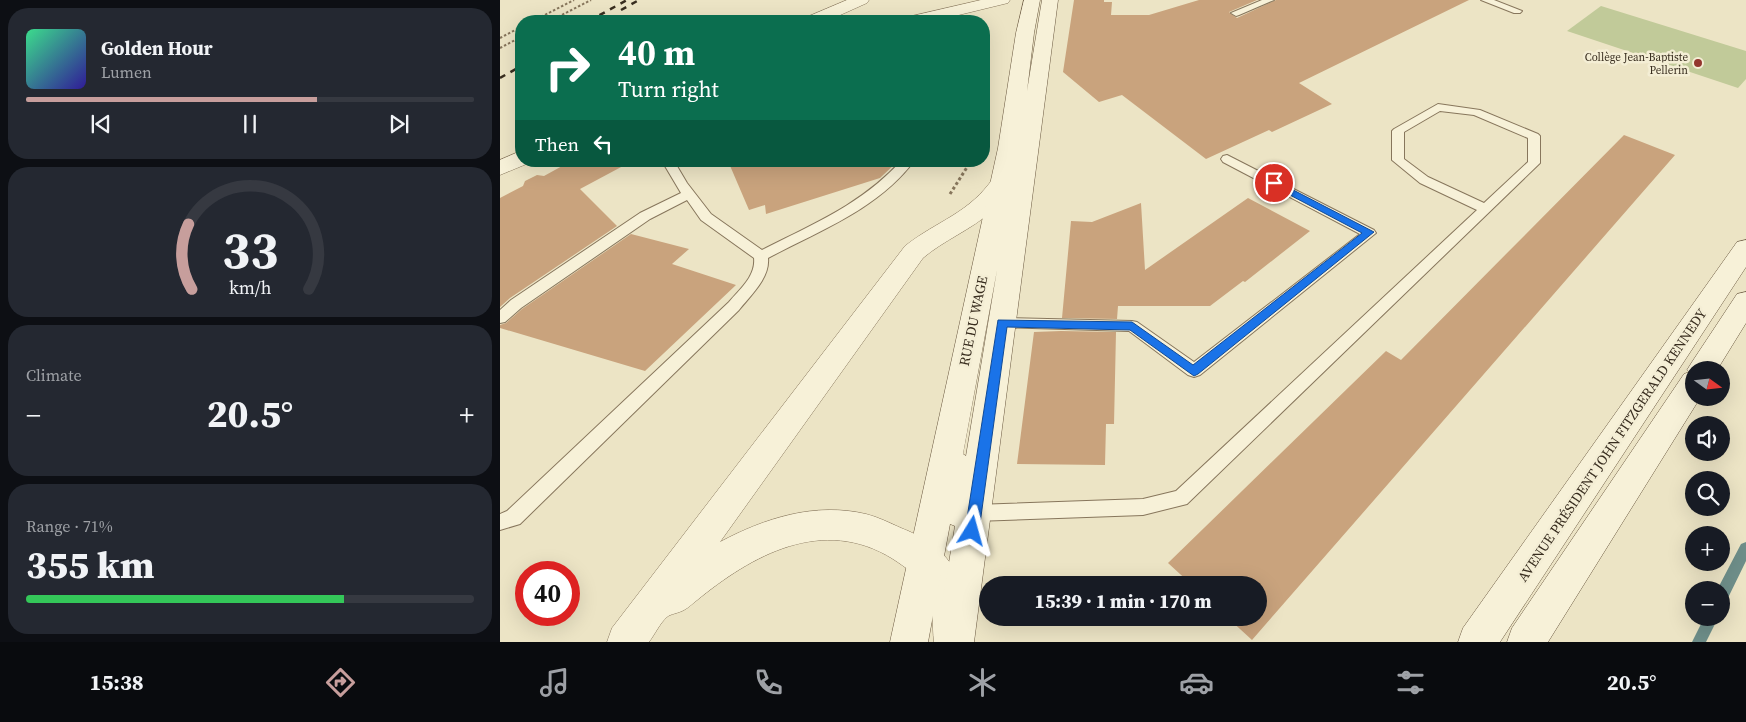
<!DOCTYPE html>
<meta charset="utf-8">
<style>
:root{--surface:#171b24;--page:#242831;--text:#f1f3f6;--muted:#9ea1a6;--line:#363941;--accent:#c79e9c}
body{margin:0;font-family:"Source Serif 4",serif;background:var(--page);color:var(--text);height:100vh;display:flex;flex-direction:column;font-size:19px;white-space:nowrap}
*{box-sizing:border-box;margin:0}
p{font-size:16px;color:var(--muted)}
.icon{flex:none;width:28px;height:28px;fill:none;stroke:currentColor;stroke-width:2;stroke-linecap:round;stroke-linejoin:round}
.map{position:relative;flex:1;overflow:hidden}
.drawer{display:flex;flex-direction:column;gap:8px;padding:8px;background:#0d0f14;width:500px}
.drawer>*{flex:none}
.banner{position:absolute;left:15px;top:15px;width:475px;height:152px;border-radius:20px;box-shadow:0 5px 20px #0002;background:#0b6e4f;color:#fff;overflow:hidden}
.needle{width:32px;rotate:105deg}
.fabs{position:absolute;left:1185px;top:361px;display:grid;gap:10px}
.fabs a{display:grid;place-items:center;width:45px;height:45px;border-radius:50%;background:var(--surface);box-shadow:0 5px 20px #0002;font-size:25px}
.speed{position:absolute;left:15px;top:561px;display:flex;gap:10px;font-size:25px;font-weight:700;text-align:center}
.speed>*{display:grid;place-content:center;width:65px;height:65px;border-radius:50%;background:var(--surface);box-shadow:0 5px 20px #0002;line-height:1}
.speed .limit{border:8px solid #d22;background:#fff;color:#111}
.pin{position:absolute;display:grid;place-items:center;width:42px;height:42px;color:#fff;margin:-21px;border:2px solid #fff;border-radius:50%;box-shadow:0 1px 5px #0007}
.me{position:absolute;width:55px;margin:-28px;rotate:8deg;stroke-linejoin:round;filter:drop-shadow(0 0 4px #0008)}
.turn{display:flex;align-items:center;gap:18px;height:105px;padding:0 20px;font-size:22px}
.turn .icon{width:65px;height:65px;stroke-width:2.5}
.turn b{display:block;font-size:35px;line-height:42px}
.then{display:flex;align-items:center;height:48px;padding:0 20px;background:#0003;gap:10px;font-size:19px}
.big{font-size:38px;font-weight:800;line-height:1.1}
.drawer .widget{flex:1;display:flex;flex-direction:column;justify-content:center;gap:8px;min-width:0;padding:0 18px;border-radius:20px;background:var(--page)}
.drawer .dial{align-items:center;gap:0}
.dial svg{height:130px;overflow:visible;fill:none;stroke:var(--line);stroke-width:7;stroke-linecap:round;text-anchor:middle}
.dial text{fill:var(--text);stroke:none}
.song{display:flex;align-items:center;gap:15px}
.cover{width:60px;height:60px;border-radius:8px;background:linear-gradient(135deg,hsl(150 70% 55%),hsl(250 70% 35%))}
.played{height:5px;border-radius:2px;background:linear-gradient(90deg,var(--accent) 65%,var(--line) 65%)}
.keys{display:flex;justify-content:space-around;direction:ltr}
.heat{display:flex;justify-content:space-between;align-items:center;font-size:28px;direction:ltr}
.charge{height:8px;border-radius:4px;background:linear-gradient(90deg,#34c759 71%,var(--line) 0)}
.trip{position:absolute;left:479px;top:576px;width:288px;height:50px;border-radius:25px;background:var(--surface);box-shadow:0 5px 20px #0002;font-weight:800;line-height:50px;text-align:center}
.menu{display:flex;height:80px;justify-content:space-around;align-items:center;background:#090b0e;color:var(--muted)}
.menu .icon{width:35px;height:35px}
.menu .selected{color:var(--accent)}
.menu b{font-size:22px;color:var(--text)}
main{display:flex;flex:1;min-height:0}
.map>svg:first-child{display:block}
.green{fill:#c1ca99}
.lines{fill:none;stroke-linecap:round;stroke-linejoin:round}
.stream{fill:#6e8e89;fill-rule:evenodd}
.building{fill:#c9a37d}
.lane-casing{stroke:#87765c;stroke-width:2}
.street-casing{stroke:#87765c;stroke-width:1}
.secondary-casing{stroke:#69573f;stroke-width:1}
.path-far1{stroke:#87765c;stroke-width:2;stroke-dasharray:2.5 2;stroke-linecap:butt}
.path{stroke:#87765c;stroke-width:3;stroke-dasharray:3 2.5;stroke-linecap:butt}
.lane{fill:#f7f1d8;fill-rule:evenodd}
.street{fill:#f7f1d8;fill-rule:evenodd}
.secondary{fill:#f7f1d8;fill-rule:evenodd}
.rail{stroke:#382d1f;stroke-width:2.5;stroke-dasharray:6 6;stroke-linecap:butt}
.route{fill:#1a73e8;stroke:#114b97}
.poi-dot{fill:#93362e;stroke:#f4eed5;stroke-width:2}
.labels{text-anchor:middle;dominant-baseline:central;stroke-width:5;stroke-linejoin:round;paint-order:stroke}
.far-poi-label{font-size:11px;fill:#382d1f;stroke:#f4eed5;text-anchor:end}
.street-label{font-size:14px;fill:#382d1f;stroke:#f4eed5}
</style>
<main>
<section class="drawer">
<div class="widget">
<div class="song"><i class="cover"></i><div><b>Golden Hour</b><p>Lumen</p></div></div>
<div class="played"></div>
<div class="keys"><svg class="icon" aria-label="previous" viewBox="0 0 24 24"><path d="M18 5L8 12l10 7zM5 5v14"/></svg><svg class="icon" aria-label="pause" viewBox="0 0 24 24"><path d="M8 5v14M16 5v14"/></svg><svg class="icon" aria-label="next" viewBox="0 0 24 24"><path d="M6 5l10 7-10 7zM19 5v14"/></svg></div>
</div>
<div class="widget dial"><svg viewBox="0 0 100 80">
<path d="M14 69A42 42 0 1 1 86 69"/>
<path d="M14 69A42 42 0 0 1 12 29" stroke="#c79e9c"/>
<text x="50" y="56" font-size="32" font-weight="700">33</text>
<text x="50" y="72" font-size="11">km/h</text>
</svg></div>
<div class="widget"><p>Climate</p>
<div class="heat"><a>−</a><b class="big">20.5°</b><a>+</a></div>
</div>
<div class="widget"><p>Range · 71%</p><b class="big">355 km</b><div class="charge"></div></div>
</section>
<div class="map">
<svg width="1246" height="642" viewBox="0 0 1246 642">
<rect width="100%" height="100%" fill="#ece4c5"/>
<path class="green" d="M1101 6 1246 51V79L1238 88 1067 31Z"/>
<g class="lines">
<g class="stream">
<path d="M1246 542V561L1226 602 1221 603V590H1217L1241 544Z"/>
<path d="M1204 618H1218L1206 642H1192Z"/>
</g>
</g>
<g class="building">
<path d="M574 0H604V2H612L611 15H649L699 0H757L729 12 737 18 776 0H969L799 83 832 104 772 132 769 130 706 159 622 95 599 102 563 72Z"/>
<path d="M1124 135 1175 155 752 640 728 618H758V585H692L668 563 886 351 901 360Z"/>
<path d="M228 161H398L380 178 266 214 265 205 249 210Z"/>
<path d="M64 165 123 166 80 189 117 226 10 298 0 307V198L23 186 25 181 37 175 44 176Z"/>
<path d="M748 198 810 231 745 282 743 281 710 306H618L617 319 562 318 571 221 592 222 641 203 645 270Z"/>
<path d="M131 234 189 249 172 264 236 285 145 371 0 328V325L6 323 22 309Z"/>
<path d="M561 331 616 332 614 424H606L605 465 517 464 534 332Z"/>
</g>
<g class="lines">
<g class="lane-casing">
<g id="lane">
<path d="M762 0H774L739 15 736 16 731 13Z"/>
<path d="M981 0H994L1022 11 1020 13H1014Z"/>
<path d="M938 104 980 110 1038 134 1040 136V163L687 504 643 515 475 521 468 519 466 513 468 507 475 505 643 499 676 491 977 210 920 183 892 160V131L894 129ZM940 111 974 115 1028 138V162L984 203 928 177 904 159V132Z"/>
<path d="M727 155 874 230 876 233 700 375 694 377 688 375 629 331 497 327 494 323 497 319 502 318 632 321 637 322 694 362 860 234 723 162 721 159 723 156Z"/>
<path d="M162 161H174L187 183 211 214 262 250C313 224 362 204 401 161H414C378 209 319 231 268 258 270 278 251 295 239 310L20 524 0 530V514L7 511 229 302C240 289 256 276 254 258L201 220 187 200 150 219 21 308 5 322 0 323V310L11 300 140 213 181 193Z"/>
</g>
</g>
<g class="street-casing">
<g id="street">
<path d="M347 0H369L367 3 327 21H304L307 17Z"/>
<path d="M481 0H510L508 3 434 21H405L408 17Z"/>
<path d="M21 151V161H30L29 163 0 175V160Z"/>
<path d="M502 175 510 177 513 182C507 192 501 203 492 211 471 230 444 240 423 258L220 542C265 518 315 502 366 514 378 517 390 523 401 528 422 536 443 549 454 569 467 591 469 617 472 642H434C432 626 434 604 426 589 419 576 405 567 393 559 323 515 252 555 196 601 192 604 188 608 184 610 179 613 170 614 167 617 160 623 155 634 149 642H107L112 628 405 246C438 220 469 214 494 177Z"/>
</g>
</g>
<g class="secondary-casing">
<g id="secondary">
<path d="M524 0H540L534 33 527 91 542 0H558L474 642H436L455 526 450 524 428 642H390L498 148 516 33ZM497 270 466 456 463 454Z"/>
<path d="M1246 240V267L1000 642H958L963 628 1237 242Z"/>
<path d="M1246 292V323L1217 370H1194V398H1200L1048 642H1007L1012 628 1184 374 1189 372 1187 370 1192 362 1237 294Z"/>
</g>
</g>
<g class="path-far1">
<path d="M33 21 74 0"/>
<path d="M50 21 91 0"/>
<path d="M0 38 21 27"/>
<path d="M0 48 21 37"/>
</g>
<path class="path" d="M450 194 471 161"/>
<use href="#lane" class="lane"/>
<use href="#street" class="street"/>
<use href="#secondary" class="secondary"/>
<g class="rail">
<path d="M121 10 139 0"/>
<path d="M89 21 127 0"/>
<path d="M0 78 21 66"/>
</g>
</g>
<path class="route" d="M774 180 874 232 698 374 694 376 630 330 507 327 479 531 477 536 472 538 467 536 465 531 498 320 632 322 693 365 862 233 771 185 769 183Z"/>
<circle class="poi-dot" cx="1198" cy="63" r="5"/>
<g class="labels">
<g class="far-poi-label">
<text x="1188" y="57">Collège Jean-Baptiste<tspan x="1188" dy="13">Pellerin</tspan></text>
</g>
<g class="street-label">
<text transform="translate(473 321) rotate(-78)">RUE DU WAGE</text>
<text transform="translate(1112 445) rotate(-56)">AVENUE PRÉSIDENT JOHN FITZGERALD KENNEDY</text>
</g>
</g>
</svg>
<div class="fabs">
<a><svg class="needle" viewBox="-14 -14 28 28"><path d="M0-13l5 13h-10z" fill="#e53935"/><path d="M0 13l5-13h-10z" fill="#9ea1a6"/></svg></a>
<a><svg class="icon" aria-label="sound" viewBox="0 0 24 24"><path d="M4 9h4l5-4v14l-5-4H4zM17 9q2 3 0 6"/></svg></a>
<a><svg class="icon" aria-label="search" viewBox="0 0 24 24"><circle cx="10" cy="10" r="6"/><path d="M15 15l6 6"/></svg></a>
<a>+</a>
<a>−</a>
</div>
<div class="speed"><div class="limit">40</div></div>
<div class="pin" style="left:774px;top:183px;background:#d93025"><svg class="icon" aria-label="arrive" viewBox="0 0 24 24"><path d="M6 21V4h12l-3 4 3 4H6"/></svg></div>
<svg class="me" style="left:472px;top:531px" viewBox="-20 -20 40 40"><path d="M0-17L14 15 0 8-14 15z" fill="#1a73e8" stroke="#fff" stroke-width="4"/></svg>
<div class="trip">15:39 · 1 min · 170 m</div>
<div class="banner">
<div class="turn"><svg class="icon" aria-label="right" viewBox="0 0 24 24"><path d="M7 20v-9h11M14 6l5 5-5 5"/></svg><div><b>40 m</b>Turn right</div></div>
<div class="then">Then<svg class="icon" aria-label="left" viewBox="0 0 24 24"><path d="M17 20v-9H6M10 6l-5 5 5 5"/></svg></div>
</div>
</div>
</main>
<nav class="menu">
<b>15:38</b>
<svg class="icon selected" aria-label="directions" viewBox="0 0 24 24"><path d="M12 3l9 9-9 9-9-9zM9 14v-3h6M13 9l2 2-2 2"/></svg>
<svg class="icon" aria-label="music" viewBox="0 0 24 24"><path d="M9 18V5l10-2v13"/><circle cx="6" cy="18" r="3"/><circle cx="16" cy="16" r="3"/></svg>
<svg class="icon" aria-label="phone" viewBox="0 0 24 24"><path d="M5 4h4l2 5-3 2q2 4 5 5l2-3 5 2v4C11 20 4 13 5 4z"/></svg>
<svg class="icon" aria-label="climate" viewBox="0 0 24 24"><path d="M12 3v18M4 7l16 10M4 17L20 7"/></svg>
<svg class="icon" aria-label="car" viewBox="0 0 24 24"><path d="M5 17H2v-5l4-1 3-4h7l3 4 3 1v5h-3M9 17h6M6 11h13"/><circle cx="7" cy="17" r="2"/><circle cx="17" cy="17" r="2"/></svg>
<svg class="icon" aria-label="filters" viewBox="0 0 24 24"><path d="M4 7h16M4 17h16"/><circle cx="9" cy="7" r="2"/><circle cx="15" cy="17" r="2"/></svg>
<b>20.5°</b>
</nav>
